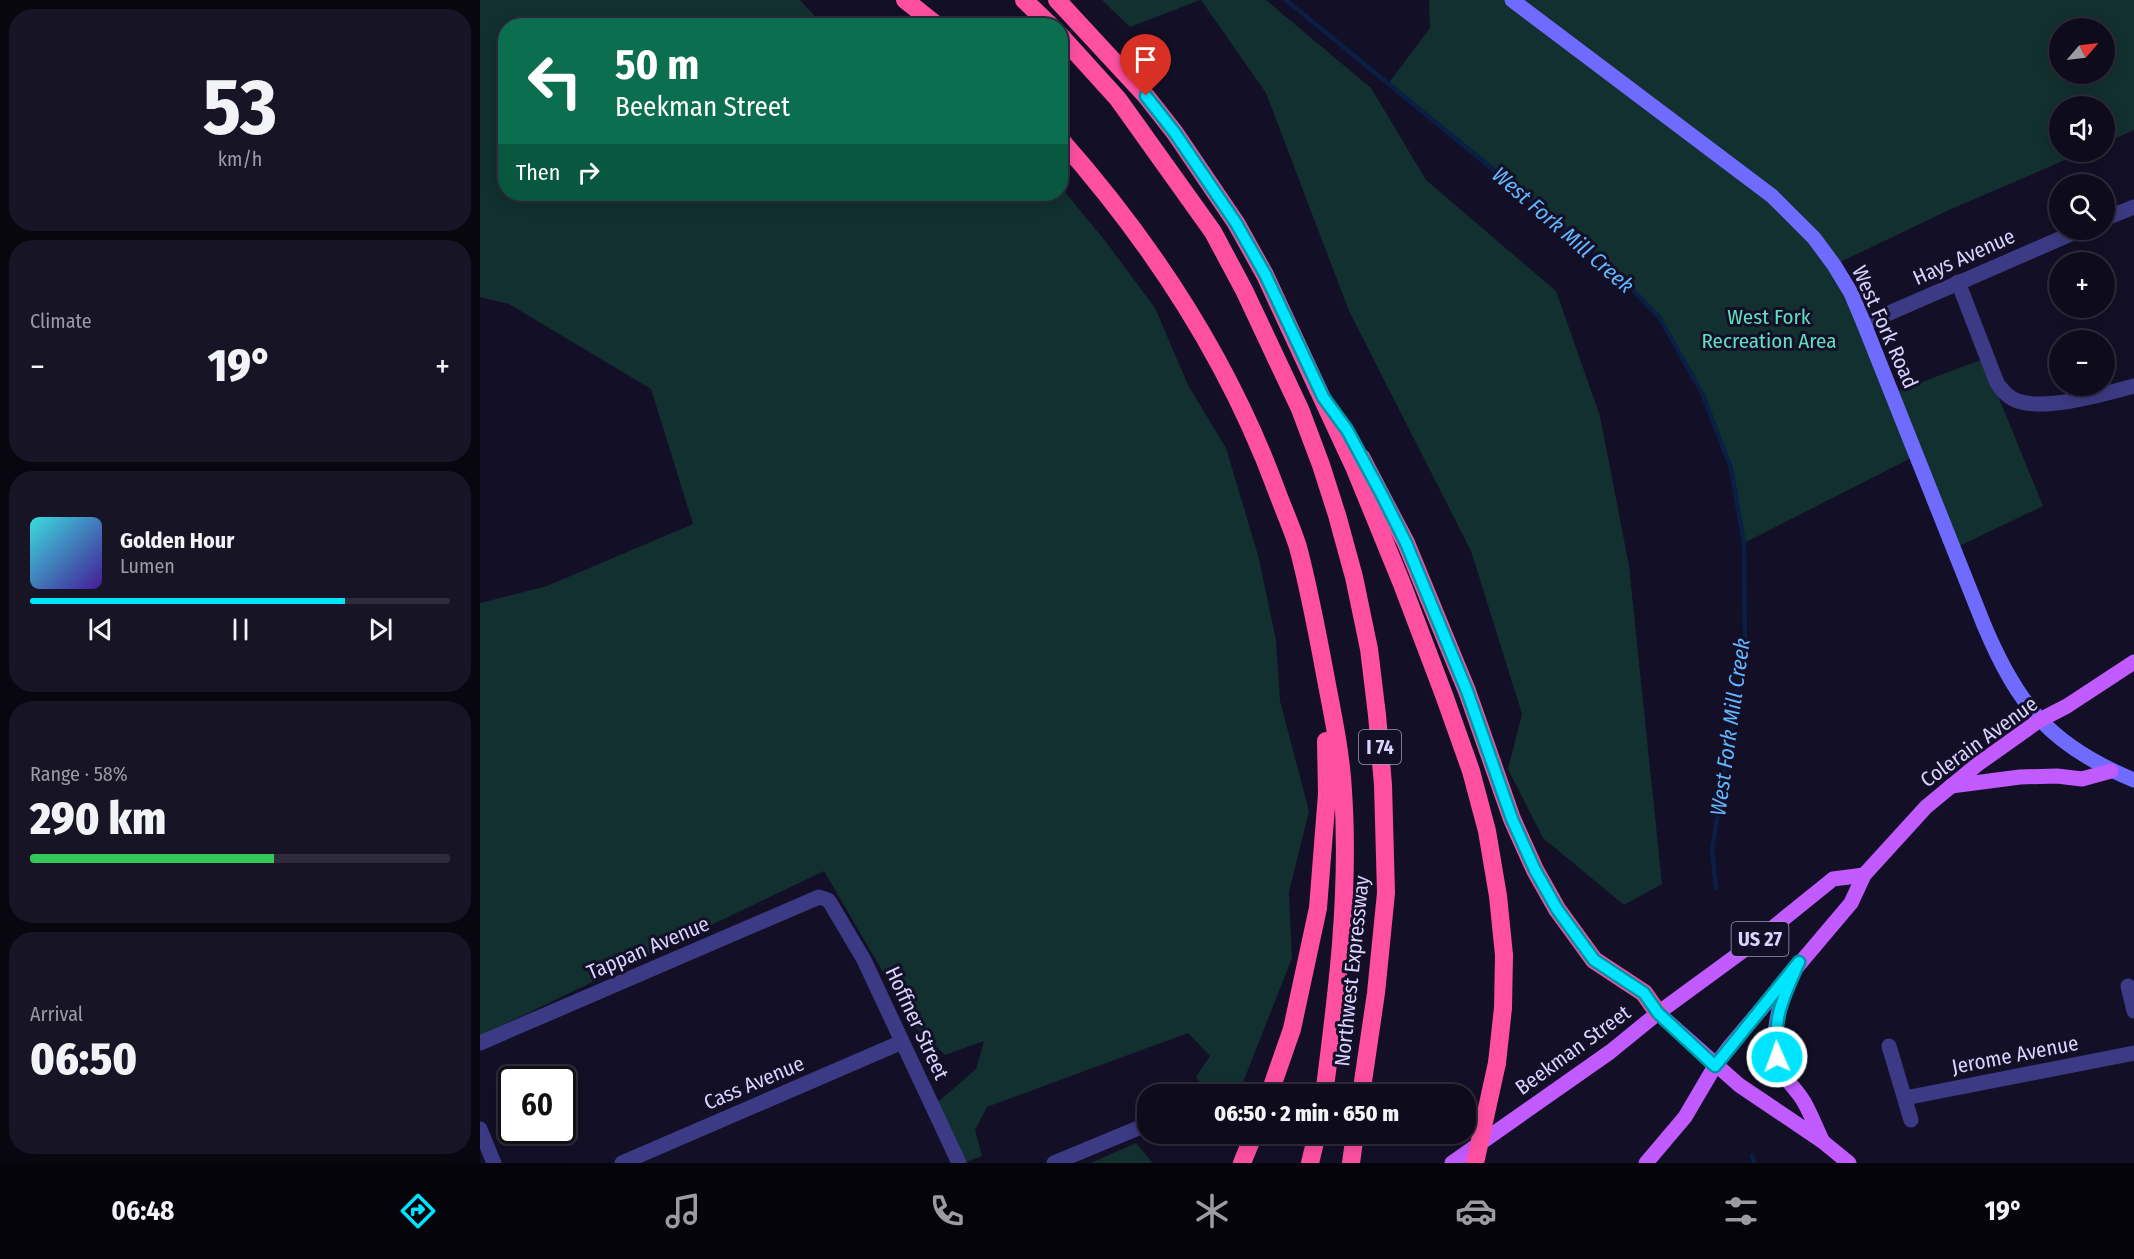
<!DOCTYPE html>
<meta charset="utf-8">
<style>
:root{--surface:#0e0b1c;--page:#171425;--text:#f1f3f6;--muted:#9b9ba3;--line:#2e2b3b;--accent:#00e5ff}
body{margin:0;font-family:"Fira Sans Condensed",sans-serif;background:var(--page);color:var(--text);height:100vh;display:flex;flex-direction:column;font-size:22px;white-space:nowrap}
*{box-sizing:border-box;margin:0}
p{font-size:20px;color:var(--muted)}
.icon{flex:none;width:33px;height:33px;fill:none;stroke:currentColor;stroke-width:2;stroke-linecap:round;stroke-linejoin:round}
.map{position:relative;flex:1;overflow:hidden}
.panel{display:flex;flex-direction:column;gap:9px;padding:9px;background:#08060f;width:480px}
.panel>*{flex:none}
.top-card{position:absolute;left:18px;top:18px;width:570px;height:183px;border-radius:24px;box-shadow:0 3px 15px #0003,0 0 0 2px var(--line);background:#0b6e4f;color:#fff;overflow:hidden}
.needle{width:39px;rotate:62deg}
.fabs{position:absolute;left:1569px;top:18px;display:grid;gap:12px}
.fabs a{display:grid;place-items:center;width:66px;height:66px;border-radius:50%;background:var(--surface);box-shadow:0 3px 15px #0003,0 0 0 2px var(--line);font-size:30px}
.speed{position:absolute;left:18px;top:1066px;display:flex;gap:12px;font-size:30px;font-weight:700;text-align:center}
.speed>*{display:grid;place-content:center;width:78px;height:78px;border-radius:50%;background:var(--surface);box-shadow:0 3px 15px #0003,0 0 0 2px var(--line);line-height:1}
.speed .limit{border:3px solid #111;border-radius:9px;background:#fff;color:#111}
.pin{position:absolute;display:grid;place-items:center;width:51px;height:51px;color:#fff;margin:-62px -26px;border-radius:50% 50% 50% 0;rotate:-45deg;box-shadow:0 0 6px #0007}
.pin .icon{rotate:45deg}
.me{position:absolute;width:66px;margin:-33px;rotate:358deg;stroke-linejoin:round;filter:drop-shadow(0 0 4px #0008)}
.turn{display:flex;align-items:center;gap:21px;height:126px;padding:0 18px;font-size:27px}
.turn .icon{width:78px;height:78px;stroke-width:2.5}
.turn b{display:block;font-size:42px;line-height:51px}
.then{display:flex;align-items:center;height:57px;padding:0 18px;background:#0003;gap:12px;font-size:22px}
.big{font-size:45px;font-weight:800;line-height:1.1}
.panel .card{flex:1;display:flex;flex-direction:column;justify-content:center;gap:9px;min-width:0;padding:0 21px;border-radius:24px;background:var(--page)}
.panel .dial{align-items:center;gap:0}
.dial b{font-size:78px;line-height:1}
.song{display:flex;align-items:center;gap:18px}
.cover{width:72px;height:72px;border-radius:9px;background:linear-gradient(135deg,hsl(180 70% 55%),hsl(260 70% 35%))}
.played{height:6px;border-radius:3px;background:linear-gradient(90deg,var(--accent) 75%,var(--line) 75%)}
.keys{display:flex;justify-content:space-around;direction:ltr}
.heat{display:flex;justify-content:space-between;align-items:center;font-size:33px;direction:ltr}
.charge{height:9px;border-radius:4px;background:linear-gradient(90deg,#34c759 58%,var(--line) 0)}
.trip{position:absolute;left:657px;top:1084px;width:339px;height:60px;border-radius:24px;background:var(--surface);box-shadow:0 3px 15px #0003,0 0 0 2px var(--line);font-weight:800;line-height:60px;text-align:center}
.dock{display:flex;height:96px;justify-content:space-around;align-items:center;background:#06040b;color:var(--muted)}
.dock .icon{width:42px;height:42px}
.dock .on{color:var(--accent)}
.dock b{font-size:27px;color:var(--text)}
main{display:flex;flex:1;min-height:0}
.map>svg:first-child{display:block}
.green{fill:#12302f;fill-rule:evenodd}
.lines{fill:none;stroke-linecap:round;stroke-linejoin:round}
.stream{stroke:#0a1f44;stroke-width:4.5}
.street{stroke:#3d3a85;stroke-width:15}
.secondary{stroke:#6f6bff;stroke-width:15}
.primary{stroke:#c25bff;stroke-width:15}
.highway{stroke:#ff4fa3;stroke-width:18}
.highway-bridge{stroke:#ff4fa3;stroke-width:18}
.route-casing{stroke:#0095a6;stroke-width:15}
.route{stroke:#00e5ff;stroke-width:10}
.labels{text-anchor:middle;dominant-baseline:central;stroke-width:6;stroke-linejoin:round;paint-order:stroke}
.shield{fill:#130f26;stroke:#9e99be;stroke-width:1.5}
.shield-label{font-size:20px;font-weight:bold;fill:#d9d4ff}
.street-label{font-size:21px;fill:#d9d4ff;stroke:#130f26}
.park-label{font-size:21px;fill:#5fe0c0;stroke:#130f26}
.water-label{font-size:22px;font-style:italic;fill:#62b6ff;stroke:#130f26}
</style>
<main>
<section class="panel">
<div class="card dial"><b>53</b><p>km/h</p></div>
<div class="card"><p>Climate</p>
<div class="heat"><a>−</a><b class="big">19°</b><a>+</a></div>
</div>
<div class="card">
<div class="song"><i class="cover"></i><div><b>Golden Hour</b><p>Lumen</p></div></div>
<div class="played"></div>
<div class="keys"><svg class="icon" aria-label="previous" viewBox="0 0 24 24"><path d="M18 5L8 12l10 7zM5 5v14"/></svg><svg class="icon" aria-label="pause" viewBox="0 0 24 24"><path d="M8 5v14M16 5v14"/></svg><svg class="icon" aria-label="next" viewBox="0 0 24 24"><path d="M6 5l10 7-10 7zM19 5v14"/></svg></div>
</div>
<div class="card"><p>Range · 58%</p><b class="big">290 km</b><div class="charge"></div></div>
<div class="card"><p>Arrival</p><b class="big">06:50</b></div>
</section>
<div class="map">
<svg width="1654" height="1163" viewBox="0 0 1654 1163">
<rect width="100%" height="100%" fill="#130f26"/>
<g class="green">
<path d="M0 0H320L343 25 26 26V194H580L581 187 626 242 675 308 708 385 746 448 778 555 796 640 800 701 829 811 809 892 812 958 758 1095H726V1090L716 1077 730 1056 708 1033 507 1107 495 1130 502 1156 486 1162 458 1102 496 1069 504 1041 465 1055 435 1027 344 871 0 1036V603L67 586 213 524 171 389 29 304 0 297Z"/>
<path d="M622 0H720L650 27Z"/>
<path d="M721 0H786L799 11 891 88 946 180 1076 291 1120 416 1149 566 1182 884 1144 905 1063 838 1028 769 1042 714 991 551 869 311 786 93Z"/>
<path d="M949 0H1654V130L1625 143 1624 106H1580V152H1604L1469 210 1354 265 1413 393 1503 359 1563 506 1475 548 1437 455 1264 543 1251 468 1222 393 1179 317 1124 260 908 84 950 28ZM1580 28H1624V74H1580Z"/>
<path d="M656 1143 673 1163H611Z"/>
</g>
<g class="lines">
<g class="stream">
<path d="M806 0 1124 260 1179 317 1222 393 1251 468 1264 543 1265 645 1232 850 1236 888"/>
<path d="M1272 1156 1274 1163"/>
</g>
<g class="street">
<path d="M1624 219 1654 207"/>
<path d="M1478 282 1517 383C1521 389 1526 395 1533 399 1560 413 1625 394 1654 386"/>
<path d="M1384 324 1600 230"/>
<path d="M1648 986 1654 1011"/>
<path d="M0 1043 339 897 348 900 351 904 384 960 479 1163"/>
<path d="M1409 1046 1431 1120"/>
<path d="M1425 1098 1654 1053"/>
<path d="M0 1129 14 1163"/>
<path d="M142 1163 422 1042"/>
<path d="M574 1163 668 1124"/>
</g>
<path class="secondary" d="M1032 0 1292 196 1334 238 1354 265 1371 293 1384 324 1504 625C1538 706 1571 746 1654 780"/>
<g class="primary">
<path d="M1471 786 1540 777 1577 776 1602 779 1631 771"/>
<path d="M1310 981C1297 1009 1288 1042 1302 1072 1308 1083 1318 1091 1324 1102 1331 1114 1336 1128 1342 1140"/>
<path d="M1178 1013 1259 1085 1342 1141 1369 1163"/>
<path d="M972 1163 1130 1052 1178 1013 1275 942 1353 879 1384 875"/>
<path d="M1166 1163 1205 1117 1235 1066 1250 1046 1371 903 1384 875 1446 807 1498 764 1560 720 1587 706 1654 662"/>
</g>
<g class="highway">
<path d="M425 0 458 26"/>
<path d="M544 0 571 26"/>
<path d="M577 0 666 96 695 133 756 223 785 275 875 469 922 584 964 695 991 771 1007 831 1018 896 1024 955 1023 1008 1017 1063"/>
<path d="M580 35 638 99 733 232 764 290 820 409 841 465 857 515 874 577 889 649 897 715 903 785 906 893 896 993 881 1095"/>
<path d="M580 139C672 243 748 359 796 489 803 508 812 528 818 547 829 589 837 631 845 674 852 712 861 752 863 791 870 893 857 994 844 1095"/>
<path d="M881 457 926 543 947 594 987 691 1032 819 1055 870 1077 909 1114 960 1164 993 1178 1013"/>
<path d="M789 1095 812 1029 838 908 847 794 846 741"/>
<path d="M762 1163 774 1134"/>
<path d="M830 1163 837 1134"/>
<path d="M871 1163 875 1134"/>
</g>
<path class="highway-bridge" d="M995 1163 1017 1063"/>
</g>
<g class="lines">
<g class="route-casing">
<path id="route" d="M666 96 695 133 756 223 785 274 843 397 867 430 902 495 926 543 987 691 1032 819 1055 870 1077 909 1114 960 1164 993 1178 1013 1235 1066 1319 962C1304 995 1292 1019 1297 1057"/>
</g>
<use href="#route" class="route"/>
</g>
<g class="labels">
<g class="shield">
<rect x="879" y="730" width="42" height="34" rx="4.5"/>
<rect x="1251.5" y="922" width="57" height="34" rx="4.5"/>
</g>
<g class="shield-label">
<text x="900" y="747">I 74</text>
<text x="1280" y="939">US 27</text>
</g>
<g class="street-label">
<text transform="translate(1484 257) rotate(-24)">Hays Avenue</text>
<text transform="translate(1405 327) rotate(66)">West Fork Road</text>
<text transform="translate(1499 742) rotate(-36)">Colerain Avenue</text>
<text transform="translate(168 948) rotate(-23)">Tappan Avenue</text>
<text transform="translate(872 971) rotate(-84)">Northwest Expressway</text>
<text transform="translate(437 1023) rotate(65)">Hoffner Street</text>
<text transform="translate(1093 1050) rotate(-36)">Beekman Street</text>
<text transform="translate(1535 1055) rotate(-11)">Jerome Avenue</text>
<text transform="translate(274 1083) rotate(-23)">Cass Avenue</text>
</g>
<g class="park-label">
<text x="1289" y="317">West Fork<tspan x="1289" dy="24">Recreation Area</tspan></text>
</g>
<g class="water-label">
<text transform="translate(1083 230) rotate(41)">West Fork Mill Creek</text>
<text transform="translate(1250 727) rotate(-82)">West Fork Mill Creek</text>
</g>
</g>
</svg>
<div class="fabs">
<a><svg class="needle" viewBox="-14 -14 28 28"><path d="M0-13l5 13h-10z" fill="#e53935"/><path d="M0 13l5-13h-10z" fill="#9b9ba3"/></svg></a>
<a><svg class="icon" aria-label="sound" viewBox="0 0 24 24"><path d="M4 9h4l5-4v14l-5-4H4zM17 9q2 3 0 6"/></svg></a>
<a><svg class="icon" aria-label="search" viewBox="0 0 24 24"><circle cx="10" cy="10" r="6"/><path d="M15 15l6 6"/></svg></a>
<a>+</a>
<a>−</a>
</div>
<div class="speed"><div class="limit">60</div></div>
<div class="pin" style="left:666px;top:96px;background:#d93025"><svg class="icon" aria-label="arrive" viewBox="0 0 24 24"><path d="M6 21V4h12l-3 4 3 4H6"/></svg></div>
<svg class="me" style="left:1297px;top:1057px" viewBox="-20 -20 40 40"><circle r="17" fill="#00e5ff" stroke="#fff" stroke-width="3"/><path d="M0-11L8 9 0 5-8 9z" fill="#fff"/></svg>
<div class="trip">06:50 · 2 min · 650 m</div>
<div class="top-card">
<div class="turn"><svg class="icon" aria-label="left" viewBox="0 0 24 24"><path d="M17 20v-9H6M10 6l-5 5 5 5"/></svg><div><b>50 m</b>Beekman Street</div></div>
<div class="then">Then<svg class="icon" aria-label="right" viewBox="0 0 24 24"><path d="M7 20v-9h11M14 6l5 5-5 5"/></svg></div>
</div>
</div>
</main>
<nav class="dock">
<b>06:48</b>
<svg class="icon on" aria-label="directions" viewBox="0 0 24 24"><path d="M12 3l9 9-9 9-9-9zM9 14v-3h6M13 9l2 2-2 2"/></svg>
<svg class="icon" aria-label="music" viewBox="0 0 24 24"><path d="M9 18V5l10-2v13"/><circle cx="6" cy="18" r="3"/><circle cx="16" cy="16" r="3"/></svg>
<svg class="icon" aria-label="phone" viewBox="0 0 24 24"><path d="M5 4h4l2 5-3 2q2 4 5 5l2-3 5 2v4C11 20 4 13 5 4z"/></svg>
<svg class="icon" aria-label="climate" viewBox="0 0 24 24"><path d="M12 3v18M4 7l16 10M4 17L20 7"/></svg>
<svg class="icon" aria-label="car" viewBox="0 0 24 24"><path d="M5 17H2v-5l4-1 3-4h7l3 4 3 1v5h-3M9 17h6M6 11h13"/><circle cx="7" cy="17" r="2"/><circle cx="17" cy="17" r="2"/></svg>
<svg class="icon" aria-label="filters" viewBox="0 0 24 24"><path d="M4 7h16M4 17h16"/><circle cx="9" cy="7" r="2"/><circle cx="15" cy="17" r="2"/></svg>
<b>19°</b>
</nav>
